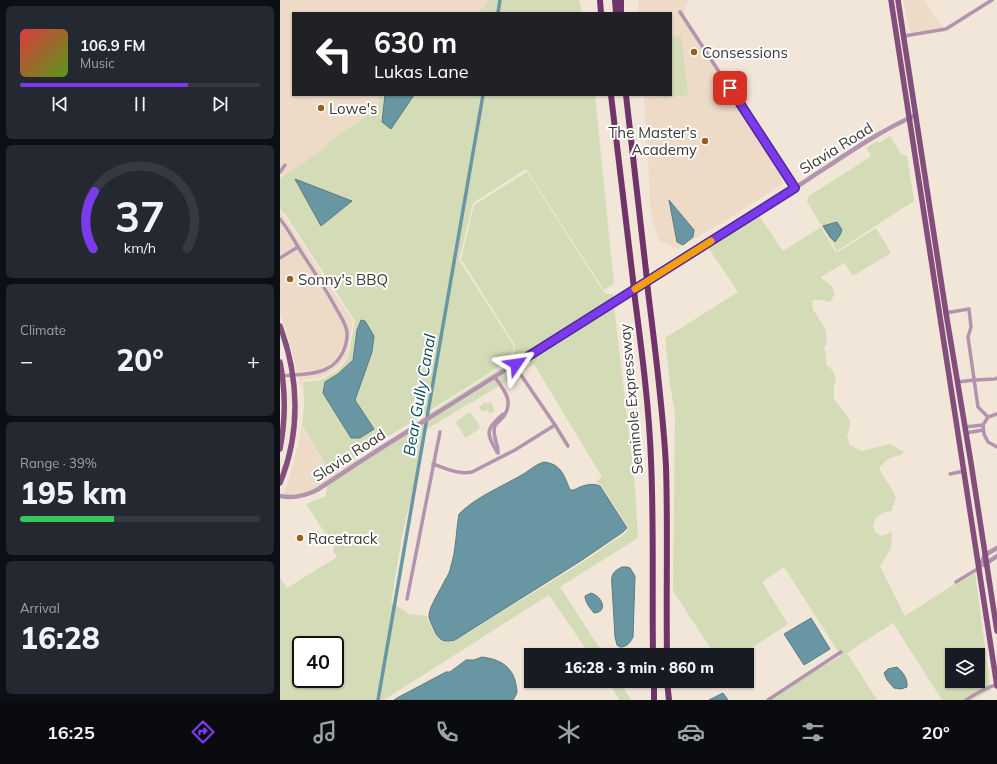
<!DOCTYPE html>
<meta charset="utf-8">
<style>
:root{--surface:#171b24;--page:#242831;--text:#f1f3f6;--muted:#9ea1a6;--line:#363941;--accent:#7c3aed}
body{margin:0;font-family:Mulish,sans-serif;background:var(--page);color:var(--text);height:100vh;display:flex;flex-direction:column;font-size:15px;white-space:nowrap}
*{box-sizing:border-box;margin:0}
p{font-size:13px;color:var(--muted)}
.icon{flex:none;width:22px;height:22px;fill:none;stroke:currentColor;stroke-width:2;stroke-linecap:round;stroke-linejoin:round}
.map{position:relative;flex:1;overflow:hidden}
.panel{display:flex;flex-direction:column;gap:6px;padding:6px;background:#0d0f14;width:280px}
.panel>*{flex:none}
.guide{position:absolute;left:12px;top:12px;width:380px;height:84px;border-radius:0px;box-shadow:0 1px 3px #0004;background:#202124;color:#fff;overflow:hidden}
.controls{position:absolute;left:665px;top:648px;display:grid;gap:8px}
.controls a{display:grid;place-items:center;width:40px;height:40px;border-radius:0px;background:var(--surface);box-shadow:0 1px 3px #0004;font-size:20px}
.speed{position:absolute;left:12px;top:636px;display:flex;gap:8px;font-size:20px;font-weight:700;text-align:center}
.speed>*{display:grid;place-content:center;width:52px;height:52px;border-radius:50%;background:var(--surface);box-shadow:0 1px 3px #0004;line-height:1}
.speed .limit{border:2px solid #111;border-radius:6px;background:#fff;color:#111}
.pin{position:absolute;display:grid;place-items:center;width:34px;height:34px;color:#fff;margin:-17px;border-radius:8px;box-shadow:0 2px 6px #0006}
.me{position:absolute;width:44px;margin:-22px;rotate:58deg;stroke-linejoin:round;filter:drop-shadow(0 0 3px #0008)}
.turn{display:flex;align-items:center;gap:14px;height:84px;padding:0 16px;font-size:18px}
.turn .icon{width:52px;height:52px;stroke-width:2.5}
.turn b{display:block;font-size:28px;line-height:34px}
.big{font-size:30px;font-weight:800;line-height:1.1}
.panel .tile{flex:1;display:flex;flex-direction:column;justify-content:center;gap:6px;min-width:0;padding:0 14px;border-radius:6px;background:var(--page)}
.panel .dial{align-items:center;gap:0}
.dial svg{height:104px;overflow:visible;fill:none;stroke:var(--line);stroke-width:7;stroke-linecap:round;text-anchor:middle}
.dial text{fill:var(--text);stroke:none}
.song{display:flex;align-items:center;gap:12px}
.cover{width:48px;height:48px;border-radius:6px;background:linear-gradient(135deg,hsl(0 70% 55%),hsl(90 70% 35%))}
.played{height:4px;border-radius:2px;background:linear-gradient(90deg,var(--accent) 70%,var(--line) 70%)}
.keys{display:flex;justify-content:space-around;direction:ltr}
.heat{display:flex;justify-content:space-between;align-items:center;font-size:22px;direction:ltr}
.charge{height:6px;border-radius:3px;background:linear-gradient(90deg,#34c759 39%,var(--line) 0)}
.trip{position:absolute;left:244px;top:648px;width:230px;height:40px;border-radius:0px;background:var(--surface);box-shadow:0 1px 3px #0004;font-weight:800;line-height:40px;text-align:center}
.tabs{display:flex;height:64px;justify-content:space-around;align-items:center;background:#090b0e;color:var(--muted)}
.tabs .icon{width:28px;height:28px}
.tabs .current{color:var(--accent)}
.tabs b{font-size:18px;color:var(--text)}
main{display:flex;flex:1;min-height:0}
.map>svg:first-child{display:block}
.built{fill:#eddbc8}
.green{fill:#d4dcb7;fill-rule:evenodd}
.water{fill:#6996a3;stroke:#5c7a82}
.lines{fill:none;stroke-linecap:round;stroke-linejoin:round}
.canal{stroke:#6996a3;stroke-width:3.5}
.minor{stroke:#b394ae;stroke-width:3.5}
.tertiary{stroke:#b394ae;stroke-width:4.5}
.primary{stroke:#834e7c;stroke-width:5.5}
.motorway{stroke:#70346a;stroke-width:6}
.motorway-bridge{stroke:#70346a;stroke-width:6}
.route-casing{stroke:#51269a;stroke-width:10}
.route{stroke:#7c3aed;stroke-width:7}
.slow{stroke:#f59e0b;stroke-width:7}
.poi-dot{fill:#98611b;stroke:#fff;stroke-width:1.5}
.labels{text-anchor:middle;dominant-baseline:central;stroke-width:4;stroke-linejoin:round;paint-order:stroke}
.poi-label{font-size:15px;fill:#3e3934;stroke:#fff;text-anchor:start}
.street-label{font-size:15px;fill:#3e3934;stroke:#fff}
.water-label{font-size:16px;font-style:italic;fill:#074b5a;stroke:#fff}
</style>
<main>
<section class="panel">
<div class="tile">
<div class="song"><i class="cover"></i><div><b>106.9 FM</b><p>Music</p></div></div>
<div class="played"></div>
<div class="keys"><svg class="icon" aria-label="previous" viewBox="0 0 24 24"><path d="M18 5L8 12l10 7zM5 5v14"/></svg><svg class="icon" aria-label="pause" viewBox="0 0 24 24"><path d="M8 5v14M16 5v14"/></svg><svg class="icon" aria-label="next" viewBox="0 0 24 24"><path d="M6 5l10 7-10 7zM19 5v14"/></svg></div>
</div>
<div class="tile dial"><svg viewBox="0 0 100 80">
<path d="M14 69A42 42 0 1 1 86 69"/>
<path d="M14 69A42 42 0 0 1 15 25" stroke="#7c3aed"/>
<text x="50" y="56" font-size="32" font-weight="700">37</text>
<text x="50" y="72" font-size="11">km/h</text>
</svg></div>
<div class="tile"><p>Climate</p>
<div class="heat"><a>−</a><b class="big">20°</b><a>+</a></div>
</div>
<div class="tile"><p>Range · 39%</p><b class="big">195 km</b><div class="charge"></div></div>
<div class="tile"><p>Arrival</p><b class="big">16:28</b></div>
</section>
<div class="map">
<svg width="717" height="700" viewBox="0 0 717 700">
<rect width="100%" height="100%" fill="#f2e6d9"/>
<g class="built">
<path d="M0 0H208L202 9 195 13H13V95H97L99 97V103L98 108 93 112 49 141 47 147 2 176 0 172Z"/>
<path d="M358 0H411L407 3 403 17 496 159 503 184 445 221 397 249 379 241 371 215 364 95H391V13H358Z"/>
<path d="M623 0H644L661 25 664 27 634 32H630Z"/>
<path d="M0 211 3 215 73 321 67 357 57 368 40 378 22 380V386H20L18 376 42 373 49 370 56 365 61 359 69 343V331L65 321 47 287 0 216Z"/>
<path d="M0 222 16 246 0 256Z"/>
<path d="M18 250 44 289 62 322 65 331V341L57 357 53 362 47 367 41 369 17 372 12 351 0 314V261Z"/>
<path d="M21 427 46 467 49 468 62 460 64 462 68 464 77 459 78 461 36 488 26 493 17 496 3 495 10 475 18 445Z"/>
</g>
<g class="green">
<path d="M208 0H299L302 13H195L202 9Z"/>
<path d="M401 36 408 95 382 98V95H391V37Z"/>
<path d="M97 95H315L334 284 324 290 246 169 193 203 179 260 234 346 230 360 68 462 65 461 64 459 62 458 49 466H46L22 426 24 407 23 382 41 380 58 370 68 358 75 321 5 214 0 209V178L47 147 49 141 93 112C98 107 102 102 97 95Z"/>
<path d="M610 136 621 154 627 156 634 201 557 251 527 202 529 196 590 157 591 155 586 148 597 141 599 143Z"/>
<path d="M247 172 323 291 327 294H333L334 300 140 421 141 419 232 361 235 345 181 259 194 205Z"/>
<path d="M478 214 503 251 541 227 555 251 558 252 596 228 611 253 573 276 564 263 541 277V278C547 282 554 286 555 294L550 302 542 300H533L532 308 545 328 547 341 544 349 546 354V364L553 371 556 379 554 385V399L570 420V426L567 436 570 445 582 451 610 444 624 452 622 455C610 457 607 459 599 468 604 479 612 487 616 498L613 506 612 511 605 512 596 517 593 526 595 532 601 536 609 533 612 532 611 549 600 566 625 616 676 583 677 584 695 573 710 684 709 685 711 690 692 700H662L613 623 567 653 597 700H491L537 670 561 656 504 567 482 582 508 624 461 655H435L393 591 395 414 390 385 385 338 458 292 427 246ZM672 655H698V681H672Z"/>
<path d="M334 305 355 485 358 538 280 587 324 655H310L269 595 104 700H0V578L7 588 57 557 53 550 54 547 26 504 46 496C46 494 46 490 47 487 50 483 74 469 80 466V465L99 452 215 380 219 386 147 429 122 536 111 603 127 612V614L147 616C148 621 150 624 152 628 158 641 161 644 175 641L303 562 344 534 348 529V527L321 485 316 482 322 477 254 364 222 384 218 378ZM21 645H55V679H21Z"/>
<path d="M206 402 207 404 211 402 215 411 210 414 207 410 203 412 199 407Z"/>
<path d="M188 413H191L200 427 199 429 187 437H185L176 423 177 421Z"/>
<path d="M327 681H340L351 700H339L338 697Z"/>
</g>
<g class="water">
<path d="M105 95H134L111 129 102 122Z"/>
<path d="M15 179 72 201 41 226Z"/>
<path d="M389 200 414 230 413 237 403 245 397 242Z"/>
<path d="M557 222 562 230 560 235 555 242 550 237 543 226Z"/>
<path d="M81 320 85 321 94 336 92 352 75 400 94 429 80 438H71L43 393 45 382 58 374 73 360 77 330Z"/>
<path d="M264 462C281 464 284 475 290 490H294C301 486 312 482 320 486L347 528 343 532 302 560 175 640C166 642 161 642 156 634 154 629 150 622 149 617 148 608 161 589 165 580 168 576 170 571 171 566 176 550 176 531 179 514 196 497 219 488 240 476 248 472 254 465 264 462Z"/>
<path d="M342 567H347L350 568 355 576 353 637C350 643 347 647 340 647L337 645 335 637 332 586C331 575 332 572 342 567Z"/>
<path d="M311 593C322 596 329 612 314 613 310 608 305 602 305 596Z"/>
<path d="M531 618 550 649 524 665 504 634Z"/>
<path d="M202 657C219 659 233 666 236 685 236 687 237 689 237 691 237 694 235 697 233 700H114L117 698 166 672H170L186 660H194Z"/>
<path d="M617 667C623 672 628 679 627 687L621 689 614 688 607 680 604 673 608 669Z"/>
<path d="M443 693 448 700H429Z"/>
</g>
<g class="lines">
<g class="canal">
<path d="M218 13 220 0"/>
<path d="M98 700 203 95"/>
</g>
<g class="minor">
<path d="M400 12 515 188"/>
<path d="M624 36 666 29 712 0"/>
<path d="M0 172 5 165"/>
<path d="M0 219C8 229 14 240 20 250 33 270 46 289 57 310 61 317 66 324 67 332 68 346 60 362 48 368 37 375 16 374 3 376"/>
<path d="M0 258 18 247"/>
<path d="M665 313 689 309 691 327 688 337 698 407 708 417 703 425 704 434 708 442 717 447"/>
<path d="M241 375 275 425 288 446"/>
<path d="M215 377C224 391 234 400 224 416 221 420 217 422 215 426 211 435 219 444 218 453"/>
<path d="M677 382 695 380 715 379 717 378"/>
<path d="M708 417 717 414"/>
<path d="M685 427 703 425"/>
<path d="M686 433 703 430"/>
<path d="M217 452C206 433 205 429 223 414"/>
<path d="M153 464C165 468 179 475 192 472L235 450 275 425"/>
<path d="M670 474 684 471"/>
<path d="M676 582 699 568"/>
<path d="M127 599 160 432"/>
<path d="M488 700 561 652"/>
<path d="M686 700C696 694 705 687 717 685"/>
</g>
<g class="tertiary">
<path d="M0 496C14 499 25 496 37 490L98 450 515 188C554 163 593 134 636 115"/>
<path d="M704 565 717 556"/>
<path d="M699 568 705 555 717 548"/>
</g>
<g class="primary">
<path d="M611 0 717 686"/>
<path d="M618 0 666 313 691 463 717 631"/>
<path d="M0 326C19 377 21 432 0 483"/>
<path d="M0 362C6 392 6 418 0 449"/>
</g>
<g class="motorway">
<path d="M320 0 321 13"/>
<path d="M335 0 336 13"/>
<path d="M341 13V0"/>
<path d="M331 95 353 280"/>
<path d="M346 95 366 271"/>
<path d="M368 291C375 349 383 408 386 466 388 529 386 592 387 655"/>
<path d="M355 299C362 353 369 406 371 460 374 525 372 590 373 655"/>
<path d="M374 681V700"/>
<path d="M387 681 389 700"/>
</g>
<g class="motorway-bridge">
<path d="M366 271 368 291"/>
<path d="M353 280 355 299"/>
</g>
</g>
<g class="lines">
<g class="route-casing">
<path id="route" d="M236 364 515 188 450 88"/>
</g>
<use href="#route" class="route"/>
<path class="slow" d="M355 289 431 241"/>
</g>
<g class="poi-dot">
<circle cx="414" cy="52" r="4"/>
<circle cx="41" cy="108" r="4"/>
<circle cx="425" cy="141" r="4"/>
<circle cx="10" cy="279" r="4"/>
<circle cx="20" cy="538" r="4"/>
</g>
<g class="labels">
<g class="poi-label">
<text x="422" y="52">Consessions</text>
<text x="49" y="108">Lowe's</text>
<text x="417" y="132" text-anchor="end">The Master's<tspan x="417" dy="17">Academy</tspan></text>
<text x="18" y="279">Sonny's BBQ</text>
<text x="28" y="538">Racetrack</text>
</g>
<g class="street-label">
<text transform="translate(556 148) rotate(-32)">Slavia Road</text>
<text transform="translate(351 399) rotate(-95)">Seminole Expressway</text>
<text transform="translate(69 455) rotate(-33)">Slavia Road</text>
</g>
<g class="water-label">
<text transform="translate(139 395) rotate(-80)">Bear Gully Canal</text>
</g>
</g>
</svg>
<div class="controls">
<a><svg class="icon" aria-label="layers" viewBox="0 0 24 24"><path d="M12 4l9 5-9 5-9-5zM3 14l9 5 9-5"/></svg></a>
</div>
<div class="speed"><div class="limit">40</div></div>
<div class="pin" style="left:450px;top:88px;background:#d93025"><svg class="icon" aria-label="arrive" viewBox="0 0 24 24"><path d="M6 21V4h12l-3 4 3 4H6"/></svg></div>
<svg class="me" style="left:236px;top:364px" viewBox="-20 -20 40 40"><path d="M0-17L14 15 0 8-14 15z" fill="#7c3aed" stroke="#fff" stroke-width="4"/></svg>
<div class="trip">16:28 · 3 min · 860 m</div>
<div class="guide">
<div class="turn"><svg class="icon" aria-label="left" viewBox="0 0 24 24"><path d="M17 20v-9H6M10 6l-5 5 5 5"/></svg><div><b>630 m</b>Lukas Lane</div></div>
</div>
</div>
</main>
<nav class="tabs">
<b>16:25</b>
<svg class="icon current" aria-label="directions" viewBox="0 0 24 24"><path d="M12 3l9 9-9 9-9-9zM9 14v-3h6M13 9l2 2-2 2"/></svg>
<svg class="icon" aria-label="music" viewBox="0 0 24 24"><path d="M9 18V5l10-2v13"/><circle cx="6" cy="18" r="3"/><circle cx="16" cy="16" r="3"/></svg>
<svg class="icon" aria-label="phone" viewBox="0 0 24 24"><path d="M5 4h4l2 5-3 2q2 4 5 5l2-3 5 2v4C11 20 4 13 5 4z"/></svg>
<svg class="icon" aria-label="climate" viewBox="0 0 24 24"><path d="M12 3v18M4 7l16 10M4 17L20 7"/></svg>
<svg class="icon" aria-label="car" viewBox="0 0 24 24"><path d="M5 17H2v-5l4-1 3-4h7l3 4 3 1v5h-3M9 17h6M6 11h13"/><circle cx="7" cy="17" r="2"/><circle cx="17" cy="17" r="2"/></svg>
<svg class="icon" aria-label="filters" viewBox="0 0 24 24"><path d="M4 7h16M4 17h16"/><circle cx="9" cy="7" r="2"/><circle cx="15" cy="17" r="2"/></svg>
<b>20°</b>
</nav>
